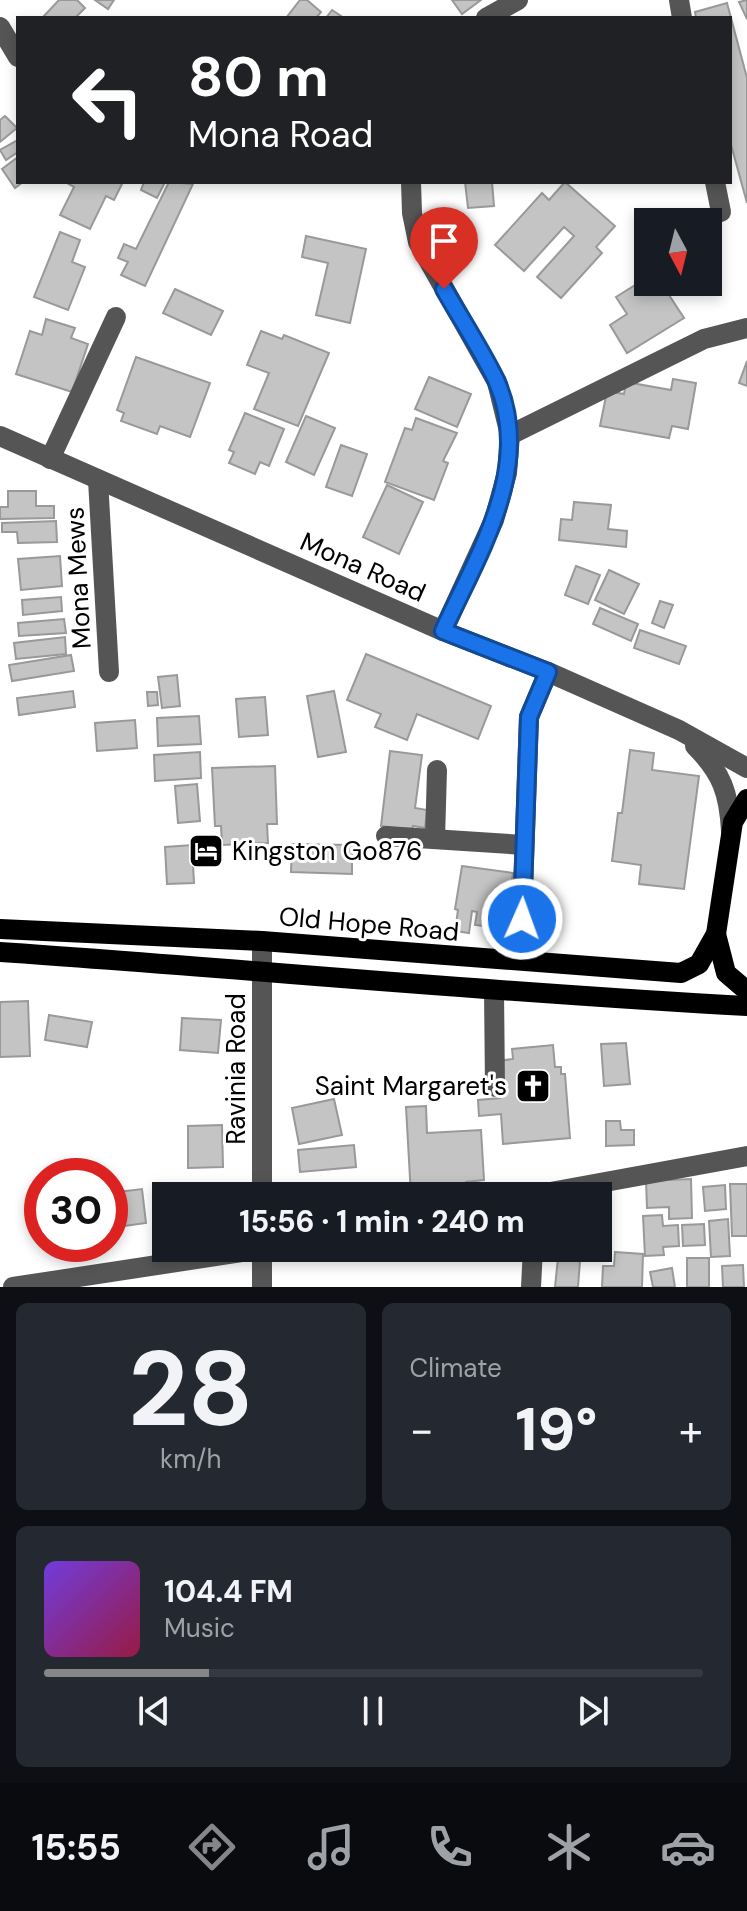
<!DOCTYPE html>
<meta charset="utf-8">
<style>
:root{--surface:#171b24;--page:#242831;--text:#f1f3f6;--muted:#9ea1a6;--line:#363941;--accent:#858687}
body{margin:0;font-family:"DM Sans",sans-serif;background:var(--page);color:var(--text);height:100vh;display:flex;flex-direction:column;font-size:30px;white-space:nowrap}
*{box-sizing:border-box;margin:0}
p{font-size:26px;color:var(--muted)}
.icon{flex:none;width:44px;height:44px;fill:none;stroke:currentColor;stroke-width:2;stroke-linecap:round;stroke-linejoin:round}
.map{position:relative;height:1287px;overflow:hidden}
.panel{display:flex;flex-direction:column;gap:16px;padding:16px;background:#0d0f14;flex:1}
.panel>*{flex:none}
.hud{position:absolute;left:16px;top:16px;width:716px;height:168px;border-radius:0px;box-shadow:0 4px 12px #0003;background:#202124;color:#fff;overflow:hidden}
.needle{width:52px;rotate:173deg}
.controls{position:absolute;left:634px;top:208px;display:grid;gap:16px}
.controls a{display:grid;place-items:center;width:88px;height:88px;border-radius:0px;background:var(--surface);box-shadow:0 4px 12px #0003;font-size:40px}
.speed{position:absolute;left:24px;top:1158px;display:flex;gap:16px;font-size:40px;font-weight:700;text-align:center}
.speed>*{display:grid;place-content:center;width:104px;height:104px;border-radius:50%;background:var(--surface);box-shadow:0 4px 12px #0003;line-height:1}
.speed .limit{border:12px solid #d22;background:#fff;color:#111}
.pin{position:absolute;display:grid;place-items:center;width:68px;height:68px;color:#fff;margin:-82px -34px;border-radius:50% 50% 50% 0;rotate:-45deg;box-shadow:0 0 8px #0007}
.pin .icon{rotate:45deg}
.me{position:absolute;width:88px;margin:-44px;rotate:2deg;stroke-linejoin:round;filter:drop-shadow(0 0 6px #0008)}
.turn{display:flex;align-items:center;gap:28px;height:168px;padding:0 40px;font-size:36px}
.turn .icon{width:104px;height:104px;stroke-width:2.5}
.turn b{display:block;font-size:56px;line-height:68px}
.big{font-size:60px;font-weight:800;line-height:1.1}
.panel .tile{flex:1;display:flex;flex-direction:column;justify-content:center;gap:12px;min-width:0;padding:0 28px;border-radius:12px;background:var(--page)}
.panel .dial{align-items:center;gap:0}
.dial b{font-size:104px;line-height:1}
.song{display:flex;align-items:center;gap:24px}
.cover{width:96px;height:96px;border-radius:12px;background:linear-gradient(135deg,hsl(260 70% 55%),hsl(340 70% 35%))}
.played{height:8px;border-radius:4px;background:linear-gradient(90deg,var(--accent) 25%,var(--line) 25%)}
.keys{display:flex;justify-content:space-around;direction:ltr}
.heat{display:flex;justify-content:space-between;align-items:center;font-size:44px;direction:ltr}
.panel .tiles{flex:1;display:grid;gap:16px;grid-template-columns:1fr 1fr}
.tile:last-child{grid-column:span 2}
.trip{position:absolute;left:152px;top:1182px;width:460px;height:80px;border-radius:0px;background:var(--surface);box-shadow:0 4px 12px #0003;font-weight:800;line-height:80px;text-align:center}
.menu{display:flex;height:128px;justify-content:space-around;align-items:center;background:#090b0e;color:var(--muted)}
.menu .icon{width:56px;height:56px}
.menu .on{color:var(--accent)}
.menu b{font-size:36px;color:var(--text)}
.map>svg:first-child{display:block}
.building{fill:#c4c4c4;stroke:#999;stroke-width:2}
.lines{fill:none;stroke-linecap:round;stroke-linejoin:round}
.minor{stroke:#555;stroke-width:20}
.major{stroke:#000;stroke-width:20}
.route-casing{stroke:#114b97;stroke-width:20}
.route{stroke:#1a73e8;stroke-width:14}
.labels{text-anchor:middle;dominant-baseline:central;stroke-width:6;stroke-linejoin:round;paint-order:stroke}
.street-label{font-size:26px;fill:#000;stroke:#fff}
.poi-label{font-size:26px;fill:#000;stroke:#fff;text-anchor:start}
</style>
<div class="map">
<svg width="747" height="1287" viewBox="0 0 747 1287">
<rect width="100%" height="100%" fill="#fff"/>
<g class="building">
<path d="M59 0H77L85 8 75 18H42Z"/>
<path d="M95 0H114L108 9Z"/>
<path d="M300 0H307L321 12 316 18H286Z"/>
<path d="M452 0H481L462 14Z"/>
<path d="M747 0V19L739 2Z"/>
<path d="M727 3 747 78V203L730 141V18H696L695 12Z"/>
<path d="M332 10 344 18H326Z"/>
<path d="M5 116 17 128 0 142V120Z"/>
<path d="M18 140V152L6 160 0 150Z"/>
<path d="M18 157V182H23L15 188 2 169Z"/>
<path d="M65 182H123L114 200 106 196 90 229 60 215 74 187Z"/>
<path d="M144 182H165L157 198 141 190Z"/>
<path d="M169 182 193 184 145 286 121 275 128 262 118 258 124 244 136 249Z"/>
<path d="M465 182H492L494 206 468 208Z"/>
<path d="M565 182 615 226 596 247 602 253 561 298 537 277 574 236 564 227 524 271 495 245 542 193 549 200Z"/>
<path d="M60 232 80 240 72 262 85 267 68 310 34 297Z"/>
<path d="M306 236 366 249 350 323 316 315 328 263 302 257Z"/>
<path d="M648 277V282H690L669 295 684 318 627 353 610 325 627 314 616 297Z"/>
<path d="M175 289 223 311 211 335 163 313Z"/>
<path d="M46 319 75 328 71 338 88 344 72 392 16 374 30 331 42 335Z"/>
<path d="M261 331 282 339 284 335 329 353 298 426 254 409 269 373 247 365Z"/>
<path d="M136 357 210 383 190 437 160 426 157 434 121 421 124 413 117 410Z"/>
<path d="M747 361V386L739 383Z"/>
<path d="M429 377 471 394 457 427 415 409Z"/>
<path d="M673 379 696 383 688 429 672 426 669 438 600 426 607 391 624 394 626 382 671 390Z"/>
<path d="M245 413 284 429 269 466 260 462 255 474 229 463 234 452 229 450Z"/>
<path d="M306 416 335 428 314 475 286 462Z"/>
<path d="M416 418 457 433 443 461 448 463 434 500 385 482 405 428 412 430Z"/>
<path d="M341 445 367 454 352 496 326 487Z"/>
<path d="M387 485 423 502 399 554 363 537Z"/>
<path d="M8 491H36V506H54V518L0 519V507H8Z"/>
<path d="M574 502 611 505 608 529 627 531 626 547 559 540 561 519 572 520Z"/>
<path d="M56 521 57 542 18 543 17 532H2V523Z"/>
<path d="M60 556 62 586 21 590 18 559Z"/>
<path d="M576 566 600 575 588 604 565 595Z"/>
<path d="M609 570 639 584 624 614 595 600Z"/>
<path d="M61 597 62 611 23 615 22 600Z"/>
<path d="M660 601 673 605 664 628 652 623Z"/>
<path d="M600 608 638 624 631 641 593 624Z"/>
<path d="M64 619 66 633 19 636 18 623Z"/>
<path d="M640 630 686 646 679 664 634 648Z"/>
<path d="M65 637 66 654 16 659 14 643Z"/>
<path d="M366 654 491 706 478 739 417 714 407 740 375 727 381 714 347 700Z"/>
<path d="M71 655 74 671 12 681 9 665Z"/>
<path d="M177 675 180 706 162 708 158 677Z"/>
<path d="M73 691 75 707 19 715 17 698Z"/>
<path d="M334 691 346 752 318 757 307 696Z"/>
<path d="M147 692H157L158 705 148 706Z"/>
<path d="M265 697 268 735 239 737 236 699Z"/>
<path d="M199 716 201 744 158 746 157 718Z"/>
<path d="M135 720 137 748 97 751 95 723Z"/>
<path d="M630 750 654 753 652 770 699 776 684 889 639 884 641 865 612 861 618 813H622Z"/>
<path d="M390 751 422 755 415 808 427 810 425 828 413 826 412 830 381 826Z"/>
<path d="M200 752 201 778 155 781 154 755Z"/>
<path d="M275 766 277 824H267L268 843 222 845 221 826H215L212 768Z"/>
<path d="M197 784 200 821 178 823 175 786Z"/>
<path d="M292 844 352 845V874L291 872Z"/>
<path d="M192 845 194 883 167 884 165 847Z"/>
<path d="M462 866 513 873 507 916 493 914 491 927 475 925 477 912 472 911 469 933 455 931 458 910 455 909Z"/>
<path d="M28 1001 30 1056 0 1057V1002Z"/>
<path d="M49 1015 92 1022 87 1047 45 1040Z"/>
<path d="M182 1018 221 1020 218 1053 180 1050Z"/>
<path d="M626 1043 630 1084 604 1086 601 1044Z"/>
<path d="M553 1045 555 1067H561V1074H565L570 1138 503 1144 501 1114 479 1116 478 1100 500 1098 497 1061 513 1059 512 1049Z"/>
<path d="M334 1099 342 1135 299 1144 292 1108Z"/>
<path d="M426 1106 427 1133 481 1130 484 1180 466 1182 467 1193 411 1196 406 1107Z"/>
<path d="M606 1121H620L621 1130H634V1145L606 1146Z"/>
<path d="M222 1125 223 1167 188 1168V1126Z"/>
<path d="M354 1145 356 1167 300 1172 298 1150Z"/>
<path d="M691 1179 692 1218 669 1219V1207L647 1208 646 1181Z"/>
<path d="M730 1184H747V1236H732Z"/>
<path d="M725 1185 726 1209 705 1211 703 1187Z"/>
<path d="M142 1189 146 1223 110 1228V1193Z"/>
<path d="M42 1202V1236L38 1237 34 1203Z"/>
<path d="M662 1215 663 1226 678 1225 679 1246 663 1247 664 1255 645 1256 643 1216Z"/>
<path d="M728 1219 730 1256 711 1257 709 1221Z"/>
<path d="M704 1224 705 1245 683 1246 682 1225Z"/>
<path d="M559 1248H581L578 1287H555Z"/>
<path d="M615 1252 643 1254 642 1287H602L603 1266H614Z"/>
<rect x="687" y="1258" width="22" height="29"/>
<path d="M743 1265 744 1287H723L722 1266Z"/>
<path d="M672 1268 675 1287H653L650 1272Z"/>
</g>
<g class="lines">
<g class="minor">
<path d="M679 0 682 18"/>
<path d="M486 18 518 0"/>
<path d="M0 27 18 57"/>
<path d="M411 182 412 213 418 242 497 382 510 435 507 473 494 520 443 631"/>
<path d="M715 182 721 212"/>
<path d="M510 435 704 339 747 328"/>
<path d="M0 436 443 631 548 672 679 730 747 768"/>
<path d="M50 459 116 317"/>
<path d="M98 480 109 672"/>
<path d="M695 746C722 773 729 793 731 831"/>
<path d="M386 836 524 845"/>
<path d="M435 839 437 770"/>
<path d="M522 919 529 717 548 672"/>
<path d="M494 990 495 1087"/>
<path d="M262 1196V941"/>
<path d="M541 1196 545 1193 747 1156"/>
<path d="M13 1287 262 1249"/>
<path d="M262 1287V1248"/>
<path d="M531 1287 533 1248"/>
</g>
<g class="major">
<path d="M0 929 262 941 681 973 699 964 716 934 733 822 747 799"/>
<path d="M716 934 726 973 747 991"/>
<path d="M0 952C249 969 498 993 747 1006"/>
</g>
</g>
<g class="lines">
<g class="route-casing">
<path id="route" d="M444 289C461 319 481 349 496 380 535 466 478 554 443 631L548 672 529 717 522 919"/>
</g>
<use href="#route" class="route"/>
</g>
<defs>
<g id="hotel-square" transform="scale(1.8)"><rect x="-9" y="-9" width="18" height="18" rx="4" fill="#000" stroke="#fff"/><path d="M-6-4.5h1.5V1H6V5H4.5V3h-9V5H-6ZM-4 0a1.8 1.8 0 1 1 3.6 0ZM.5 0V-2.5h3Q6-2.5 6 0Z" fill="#fff"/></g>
<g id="church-square" transform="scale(1.8)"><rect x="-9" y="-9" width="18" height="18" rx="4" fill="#000" stroke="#fff"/><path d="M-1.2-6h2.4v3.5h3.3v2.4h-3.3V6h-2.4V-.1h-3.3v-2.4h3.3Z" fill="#fff"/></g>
</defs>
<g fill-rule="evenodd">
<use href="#hotel-square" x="206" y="851"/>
<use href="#church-square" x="533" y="1086"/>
</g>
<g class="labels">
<g class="street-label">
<text transform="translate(363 567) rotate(24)">Mona Road</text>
<text transform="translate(78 578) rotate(-93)">Mona Mews</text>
<text transform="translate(369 924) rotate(5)">Old Hope Road</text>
<text transform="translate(236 1069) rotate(-90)">Ravinia Road</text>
</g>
<g class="poi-label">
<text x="232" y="851">Kingston Go876</text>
<text x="507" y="1086" text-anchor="end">Saint Margaret's</text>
</g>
</g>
</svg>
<div class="controls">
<a><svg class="needle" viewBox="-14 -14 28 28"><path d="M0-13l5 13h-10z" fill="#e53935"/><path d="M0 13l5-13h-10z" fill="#9ea1a6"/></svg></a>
</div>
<div class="speed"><div class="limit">30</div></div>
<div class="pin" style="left:444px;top:289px;background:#d93025"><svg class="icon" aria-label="arrive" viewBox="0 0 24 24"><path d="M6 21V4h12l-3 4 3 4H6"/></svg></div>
<svg class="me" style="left:522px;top:919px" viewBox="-20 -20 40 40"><circle r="17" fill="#1a73e8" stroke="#fff" stroke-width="3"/><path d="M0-11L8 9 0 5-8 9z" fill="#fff"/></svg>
<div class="trip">15:56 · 1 min · 240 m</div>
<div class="hud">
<div class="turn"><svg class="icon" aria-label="left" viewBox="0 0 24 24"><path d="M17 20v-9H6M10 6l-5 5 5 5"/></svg><div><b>80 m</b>Mona Road</div></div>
</div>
</div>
<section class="panel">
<div class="tiles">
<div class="tile dial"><b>28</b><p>km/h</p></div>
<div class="tile"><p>Climate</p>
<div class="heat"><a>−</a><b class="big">19°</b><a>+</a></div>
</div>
<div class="tile">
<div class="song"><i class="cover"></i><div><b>104.4 FM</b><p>Music</p></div></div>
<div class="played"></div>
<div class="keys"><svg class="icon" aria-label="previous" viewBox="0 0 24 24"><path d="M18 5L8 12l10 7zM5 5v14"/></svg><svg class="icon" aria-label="pause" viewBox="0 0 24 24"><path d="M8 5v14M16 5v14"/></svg><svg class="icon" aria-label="next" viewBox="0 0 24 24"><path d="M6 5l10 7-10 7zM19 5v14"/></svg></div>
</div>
</div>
</section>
<nav class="menu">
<b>15:55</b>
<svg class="icon on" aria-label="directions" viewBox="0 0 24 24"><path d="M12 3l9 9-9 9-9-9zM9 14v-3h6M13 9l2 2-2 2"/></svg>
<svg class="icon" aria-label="music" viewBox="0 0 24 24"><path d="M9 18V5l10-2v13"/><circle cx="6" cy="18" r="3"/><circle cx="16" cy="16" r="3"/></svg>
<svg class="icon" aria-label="phone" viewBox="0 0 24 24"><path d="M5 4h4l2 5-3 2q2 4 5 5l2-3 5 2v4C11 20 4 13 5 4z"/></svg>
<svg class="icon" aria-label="climate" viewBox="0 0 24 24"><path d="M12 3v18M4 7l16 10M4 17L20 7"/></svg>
<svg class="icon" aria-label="car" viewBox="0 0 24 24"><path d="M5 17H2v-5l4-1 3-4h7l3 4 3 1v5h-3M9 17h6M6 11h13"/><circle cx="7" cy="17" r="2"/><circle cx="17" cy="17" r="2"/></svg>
</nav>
